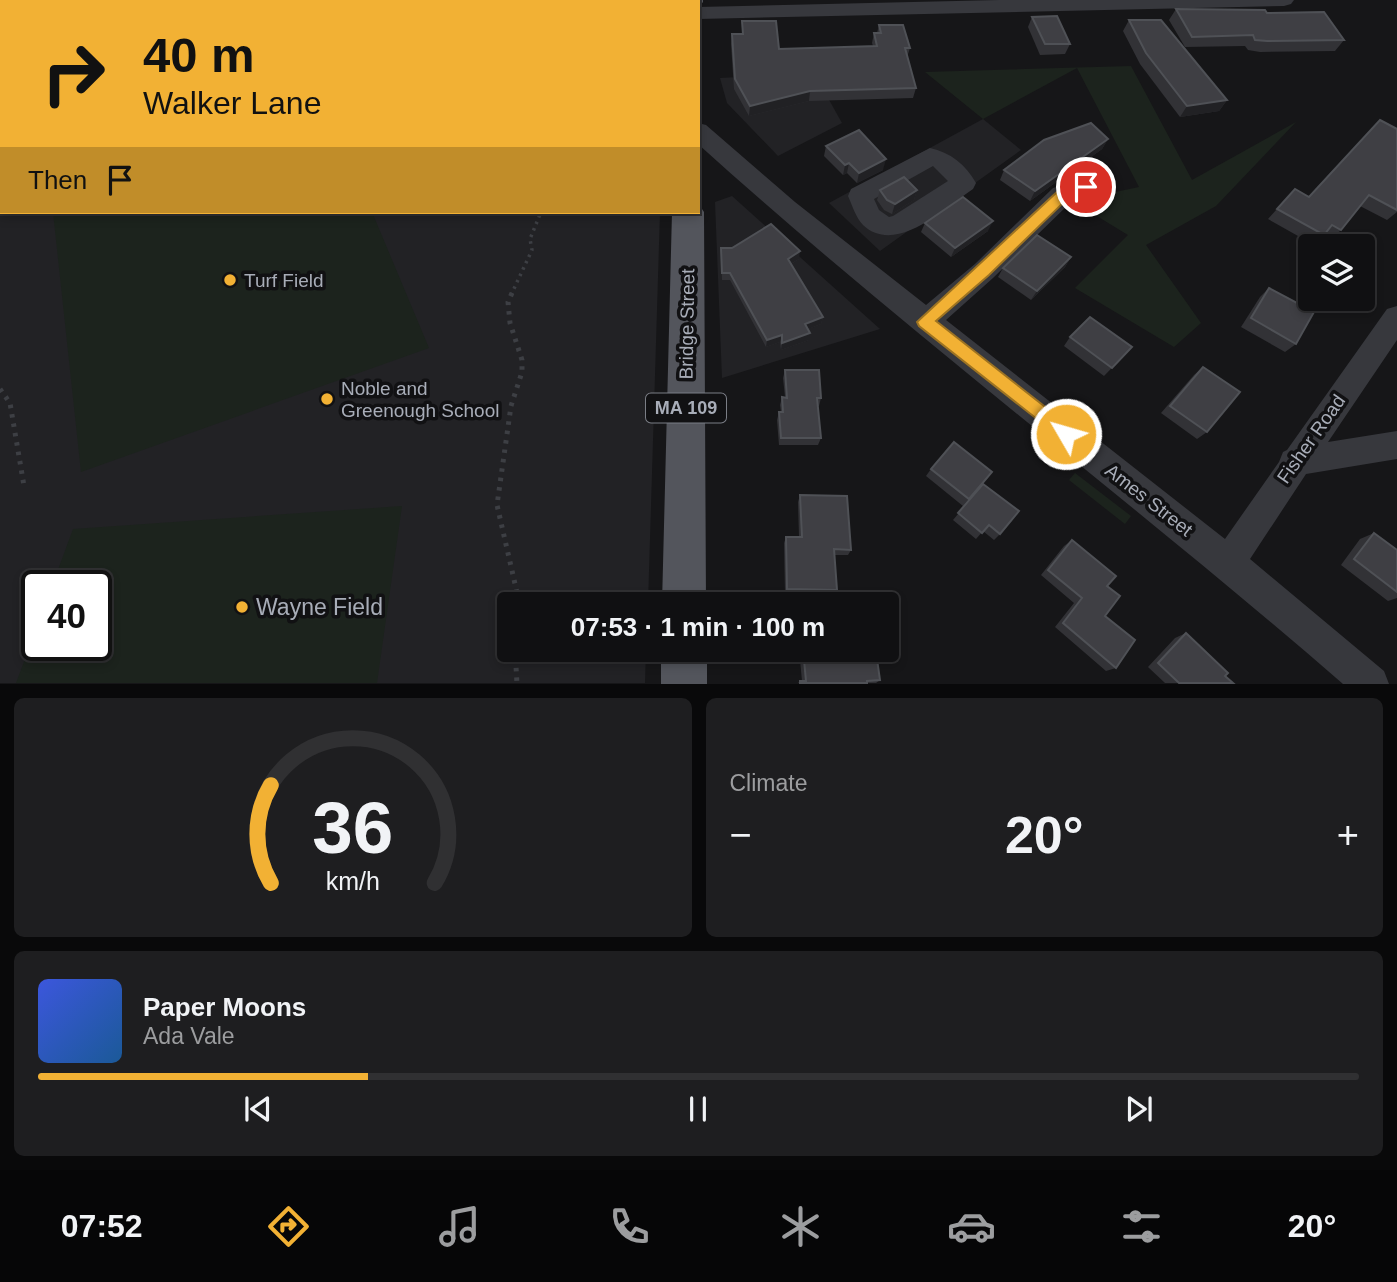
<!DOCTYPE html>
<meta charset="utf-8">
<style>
:root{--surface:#101012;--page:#1e1e20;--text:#f1f3f6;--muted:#9c9d9f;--line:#303032;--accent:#f2b134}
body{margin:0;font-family:Helvetica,sans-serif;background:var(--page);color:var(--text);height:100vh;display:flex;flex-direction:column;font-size:26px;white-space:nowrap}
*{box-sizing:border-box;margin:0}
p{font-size:23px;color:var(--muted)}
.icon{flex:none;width:38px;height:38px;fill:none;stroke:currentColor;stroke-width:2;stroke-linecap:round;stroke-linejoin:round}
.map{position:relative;height:684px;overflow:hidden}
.panel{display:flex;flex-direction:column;gap:14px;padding:14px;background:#09090a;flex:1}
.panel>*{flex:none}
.hud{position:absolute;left:0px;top:0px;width:700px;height:214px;box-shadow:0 4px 10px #0003,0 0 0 2px var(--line);background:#f2b134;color:#111;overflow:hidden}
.fabs{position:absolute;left:1298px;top:234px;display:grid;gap:14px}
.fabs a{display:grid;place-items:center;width:77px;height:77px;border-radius:7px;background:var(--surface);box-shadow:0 4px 10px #0003,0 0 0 2px var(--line);font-size:35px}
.speed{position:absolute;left:21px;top:570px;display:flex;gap:14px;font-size:35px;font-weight:700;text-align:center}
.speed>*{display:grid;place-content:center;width:91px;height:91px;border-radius:50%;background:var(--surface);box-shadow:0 4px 10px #0003,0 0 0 2px var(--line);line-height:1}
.speed .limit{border:4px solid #111;border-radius:10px;background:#fff;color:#111}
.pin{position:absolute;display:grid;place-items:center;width:60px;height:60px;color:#fff;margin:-30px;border:4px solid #fff;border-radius:50%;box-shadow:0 2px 7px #0007}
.me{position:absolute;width:77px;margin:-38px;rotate:308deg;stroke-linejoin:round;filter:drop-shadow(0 0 5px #0008)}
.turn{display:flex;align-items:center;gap:24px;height:147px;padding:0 28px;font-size:32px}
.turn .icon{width:91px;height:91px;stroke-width:2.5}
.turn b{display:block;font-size:49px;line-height:60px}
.then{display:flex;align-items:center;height:66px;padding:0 28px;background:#0003;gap:14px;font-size:26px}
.big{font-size:52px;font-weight:700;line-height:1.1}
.panel .card{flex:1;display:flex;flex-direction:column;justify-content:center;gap:10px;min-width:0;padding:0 24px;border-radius:10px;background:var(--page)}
.panel .dial{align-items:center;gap:0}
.dial svg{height:182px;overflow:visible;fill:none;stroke:var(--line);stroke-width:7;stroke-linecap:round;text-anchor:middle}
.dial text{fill:var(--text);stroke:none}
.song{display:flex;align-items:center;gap:21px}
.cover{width:84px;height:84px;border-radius:10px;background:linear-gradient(135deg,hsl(230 70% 55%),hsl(210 70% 35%))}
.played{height:7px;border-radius:4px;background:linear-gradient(90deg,var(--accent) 25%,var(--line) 25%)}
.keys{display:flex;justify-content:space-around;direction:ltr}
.heat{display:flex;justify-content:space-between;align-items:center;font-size:38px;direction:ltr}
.panel .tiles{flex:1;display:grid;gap:14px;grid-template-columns:1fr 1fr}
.card:last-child{grid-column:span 2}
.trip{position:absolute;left:497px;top:592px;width:402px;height:70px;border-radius:7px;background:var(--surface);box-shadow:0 4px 10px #0003,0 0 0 2px var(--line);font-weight:700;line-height:70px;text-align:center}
.menu{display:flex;height:112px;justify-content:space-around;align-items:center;background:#060607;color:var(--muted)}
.menu .icon{width:49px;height:49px}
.menu .on{color:var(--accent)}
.menu b{font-size:32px;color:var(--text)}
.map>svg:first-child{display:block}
.built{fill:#222225;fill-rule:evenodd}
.green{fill:#1c231d}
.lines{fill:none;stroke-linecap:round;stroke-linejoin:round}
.path-far1{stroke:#3d3f44;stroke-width:3.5;stroke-dasharray:2.5 4.5;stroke-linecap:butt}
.path{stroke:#3d3f44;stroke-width:5;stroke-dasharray:3.5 6;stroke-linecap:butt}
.minor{fill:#37383d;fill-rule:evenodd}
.major{fill:#53555c;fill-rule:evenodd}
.wall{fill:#323236}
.shaded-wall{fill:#212124}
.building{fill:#3f3f44;stroke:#4f5156;stroke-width:2}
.route{fill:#f2b134;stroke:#9d7322;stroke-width:2}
.poi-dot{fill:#f2b134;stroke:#111113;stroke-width:2.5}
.labels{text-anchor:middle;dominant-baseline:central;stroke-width:7;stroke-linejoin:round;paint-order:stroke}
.shield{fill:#111113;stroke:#7b7e86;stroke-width:2}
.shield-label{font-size:18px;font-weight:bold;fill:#a8adb8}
.poi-label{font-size:19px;fill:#a8adb8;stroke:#111113;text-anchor:start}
.street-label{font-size:19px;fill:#a8adb8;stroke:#111113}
.near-poi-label{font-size:23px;fill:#a8adb8;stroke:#111113;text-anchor:start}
</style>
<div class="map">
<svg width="1397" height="684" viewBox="0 0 1397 684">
<rect width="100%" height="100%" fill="#161618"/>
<g class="built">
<path d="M0 0 481 2H2V212H660L648 604H509V649H646L645 683H0ZM37 586H96V646H37Z"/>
<path d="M814 73 842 123 778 156 727 103 720 78Z"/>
<path d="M983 119 1021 150 880 251 829 203Z"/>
<path d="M732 196 880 329 722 378 715 202Z"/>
</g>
<g class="green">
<path d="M1131 66 1192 180 1296 122 1216 206 1146 245 1201 323 1174 347 1075 288 1128 235 1072 201 1139 187 1077 68 983 119 925 72Z"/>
<path d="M53 212H372L429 348 81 472Z"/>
<path d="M1075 473 1131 516 1125 524 1069 480Z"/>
<path d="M402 506 377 683H16L37 627V646H96V586H52L73 529Z"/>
</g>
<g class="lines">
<path class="path-far1" d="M511 295 532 250 530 239 541 212"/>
<g class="path">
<path d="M512 293 508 302 510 323 522 360V372L511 406 497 505 518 597 517 604"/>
<path d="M0 389 10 403 24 486"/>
<path d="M515 649 517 684"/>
</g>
<g class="minor">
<path d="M509 0H532L533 2H510Z"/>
<path d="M999 0H1294L1291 4 1284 6 698 19V7Z"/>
<path d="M698 123 706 125 795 202 926 305 975 264 1053 188 1086 178 1095 181 1098 187 1095 193 1071 202 993 278 946 320 1225 539 1279 462 1283 452 1287 450 1387 309 1397 306V340L1328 442 1397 431V459L1306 474 1250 559 1384 671 1389 684H1343C1131 500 906 332 698 144Z"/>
<path d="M930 148C950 152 966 165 976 183L973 189C944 208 896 256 863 225 856 218 852 205 848 196L851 189ZM933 166 948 181 893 216 889 217 879 210 874 199Z"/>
</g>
<g class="major">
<path d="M677 0H703V2L698 8V2Z"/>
<path d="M698 203 704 212 706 604H662L672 212H698Z"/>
<rect x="661" y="649" width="46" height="35"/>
</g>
</g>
<g class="wall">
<path d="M1176 9 1267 13 1344 40 1335 51 1260 52 1248 50 1245 46 1185 47 1169 20Z"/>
<path d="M1032 17 1070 44 1065 54 1040 55 1028 27Z"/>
<path d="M1129 20 1227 100 1219 111 1180 117 1140 64 1123 31Z"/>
<path d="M742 21 779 49 873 46 872 43 874 33H877L879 25 910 48 907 57 916 88 913 98 809 101 749 116 734 89 731 44 732 34H742Z"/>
<path d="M1397 129V212L1387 220 1360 206 1341 230 1331 239 1324 235 1314 245 1268 219 1295 189 1308 197Z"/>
<path d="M1108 139 1102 149 1030 201 1000 180 1004 170Z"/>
<path d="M826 146 883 170 857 183 847 173 843 175 824 156Z"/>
<path d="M880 190H917L914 200 892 214 884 210 877 200Z"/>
<path d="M925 223 988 231 951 257 921 232Z"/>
<path d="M721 248 799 259 791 264 823 317 821 324 808 329 809 340 781 350 780 342 766 347 730 280H722Z"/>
<path d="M1071 257 1065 267 1031 300 998 277 1003 268Z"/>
<path d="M1269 288 1296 344 1285 352 1241 327 1260 297Z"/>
<path d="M1070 337 1132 347 1104 376 1064 346Z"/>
<path d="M1203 367 1207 432 1197 439 1161 413 1194 375Z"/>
<path d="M785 370 821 398 819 406H818L821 438 818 445H779L777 420 779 412H781L780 405 782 397H785L783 378Z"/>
<path d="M931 469 992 472 963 506 926 476Z"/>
<path d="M983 484 1000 534 994 540 983 531 976 539 953 520Z"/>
<path d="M800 495 851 550 848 555H834L837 590 834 595 785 594 784 543 786 537H799L798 502Z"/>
<path d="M1374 533 1397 550V598L1388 601 1341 565 1360 539Z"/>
<path d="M1072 540 1107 586 1105 616 1116 668 1106 671 1055 627 1074 603 1041 575 1064 546Z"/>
<path d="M1186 633 1225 676 1233 683H1165L1148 667 1175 638Z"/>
<path d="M799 649H838V654L880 680 876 683H798L800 681H802Z"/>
</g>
<g class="shaded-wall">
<path d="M644 0H655L653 2H641Z"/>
<path d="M810 91 809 101 749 116 750 106Z"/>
<path d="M1227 100 1219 111 1180 117 1187 106Z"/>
<path d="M1108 139 1102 149 1030 201 1035 191Z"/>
<path d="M886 159 883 170 857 183 859 173Z"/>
<path d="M849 163 847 173 843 175 845 165Z"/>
<path d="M917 190 914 200 892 214 895 204Z"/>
<path d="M993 221 988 231 951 257 955 248Z"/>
<path d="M800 251 799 259 787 266 788 259Z"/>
<path d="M1071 257 1065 267 1031 300 1037 291Z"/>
<path d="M823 317 821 324 803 331 805 324Z"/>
<path d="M810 333 809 340 781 350 782 343Z"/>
<path d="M782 335 780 342 766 347 767 340Z"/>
</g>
<g class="building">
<path d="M603 0H644L641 2H607Z"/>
<path d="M1176 9 1265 10 1267 13 1324 12 1344 40 1267 41 1255 40 1253 35 1192 37Z"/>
<path d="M1057 16 1070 44H1045L1032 17Z"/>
<path d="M1129 20H1161L1227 100 1187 106 1146 53Z"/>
<path d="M742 21H776L779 49 877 46 874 33H881L879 25H903L910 48H905L916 88 810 91 750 106 735 79 732 34H743Z"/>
<path d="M1380 120 1397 129V210L1369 195 1341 230 1332 225 1324 235 1277 209 1295 189 1309 197Z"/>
<path d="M1091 123 1108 139 1035 191 1004 170 1044 140Z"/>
<path d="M859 130 886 159 859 173 849 163 845 165 826 146Z"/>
<path d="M904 177 917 190 895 204 887 200 880 190Z"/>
<path d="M963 197 993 221 955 248 925 223Z"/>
<path d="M771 224 800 251 788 259 823 317 805 324 810 333 782 343V335L767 340 730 273H722L721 248H732Z"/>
<path d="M1037 235 1071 257 1037 291 1003 268Z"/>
<path d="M1269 288 1314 312 1296 344 1251 318Z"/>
<path d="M1090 317 1132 347 1112 368 1070 337Z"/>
<path d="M1203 367 1240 392 1207 432 1170 406Z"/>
<path d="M785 370H819L821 398H817L821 438H781L779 412H783L782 397 787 398Z"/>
<path d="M954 442 992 472 969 499 931 469Z"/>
<path d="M983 484 1019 511 1000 534 989 525 982 533 958 513Z"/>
<path d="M800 495 847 496 851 550 834 549 837 590 787 589 786 537H802Z"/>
<path d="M1374 533 1397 550V592L1354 559Z"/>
<path d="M1072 540 1116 576 1107 586 1120 596 1105 616 1135 640 1116 668 1063 623 1082 598 1048 570Z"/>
<path d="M1186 633 1228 673 1225 676 1233 683H1179L1158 663Z"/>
<path d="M803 649H838V654L876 652 880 680 867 681V683H800V681H806Z"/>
</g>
<path class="route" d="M1086 182 1093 187 1091 190 1067 199 989 275 936 321 1072 428 1075 434 1072 440 1066 442 919 326 917 322 1057 192Z"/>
<g class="poi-dot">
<circle cx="230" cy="280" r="7"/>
<circle cx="327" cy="399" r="7"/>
<circle cx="242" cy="607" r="7"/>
</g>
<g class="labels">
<rect class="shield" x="646" y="393.5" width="80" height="29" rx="5"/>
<g class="shield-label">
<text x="686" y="408">MA 109</text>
</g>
<g class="poi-label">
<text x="244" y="280">Turf Field</text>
<text x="341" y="388">Noble and<tspan x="341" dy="22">Greenough School</tspan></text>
</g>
<g class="street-label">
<text transform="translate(687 324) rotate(-89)">Bridge Street</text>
<text transform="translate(1311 439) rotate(-55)">Fisher Road</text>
<text transform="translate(1149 500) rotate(38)">Ames Street</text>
</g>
<g class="near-poi-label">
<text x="256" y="607">Wayne Field</text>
</g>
</g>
</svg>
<div class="fabs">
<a><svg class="icon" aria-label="layers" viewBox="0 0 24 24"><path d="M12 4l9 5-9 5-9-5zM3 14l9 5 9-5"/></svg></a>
</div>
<div class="speed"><div class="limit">40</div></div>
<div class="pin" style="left:1086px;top:187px;background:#d93025"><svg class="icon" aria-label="arrive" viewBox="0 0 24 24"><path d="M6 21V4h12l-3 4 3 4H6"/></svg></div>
<svg class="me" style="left:1066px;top:434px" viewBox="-20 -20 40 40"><circle r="17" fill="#f2b134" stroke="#fff" stroke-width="3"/><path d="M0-11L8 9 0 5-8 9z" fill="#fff"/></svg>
<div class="trip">07:53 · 1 min · 100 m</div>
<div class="hud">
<div class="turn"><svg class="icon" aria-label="right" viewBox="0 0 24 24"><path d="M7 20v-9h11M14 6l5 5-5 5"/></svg><div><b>40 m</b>Walker Lane</div></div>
<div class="then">Then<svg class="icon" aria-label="arrive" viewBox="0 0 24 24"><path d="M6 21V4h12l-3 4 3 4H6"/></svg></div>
</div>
</div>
<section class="panel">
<div class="tiles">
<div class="card dial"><svg viewBox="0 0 100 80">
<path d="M14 69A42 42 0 1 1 86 69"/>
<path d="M14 69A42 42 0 0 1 14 26" stroke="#f2b134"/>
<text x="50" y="56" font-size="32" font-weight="700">36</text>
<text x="50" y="72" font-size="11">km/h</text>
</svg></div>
<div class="card"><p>Climate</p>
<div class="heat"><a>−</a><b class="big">20°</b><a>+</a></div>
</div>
<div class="card">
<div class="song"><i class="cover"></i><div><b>Paper Moons</b><p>Ada Vale</p></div></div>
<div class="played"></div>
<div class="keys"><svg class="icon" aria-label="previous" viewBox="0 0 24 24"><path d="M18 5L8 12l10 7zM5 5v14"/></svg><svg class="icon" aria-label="pause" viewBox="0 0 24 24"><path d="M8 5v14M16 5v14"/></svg><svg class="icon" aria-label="next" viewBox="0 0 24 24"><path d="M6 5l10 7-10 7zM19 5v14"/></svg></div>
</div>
</div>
</section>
<nav class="menu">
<b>07:52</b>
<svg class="icon on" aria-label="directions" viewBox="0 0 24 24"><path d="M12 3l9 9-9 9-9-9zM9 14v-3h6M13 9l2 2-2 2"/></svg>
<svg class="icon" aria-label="music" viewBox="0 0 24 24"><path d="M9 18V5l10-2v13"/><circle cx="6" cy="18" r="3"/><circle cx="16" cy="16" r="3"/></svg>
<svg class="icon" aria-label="phone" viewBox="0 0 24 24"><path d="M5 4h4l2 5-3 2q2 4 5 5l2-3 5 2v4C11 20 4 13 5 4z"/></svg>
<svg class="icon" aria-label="climate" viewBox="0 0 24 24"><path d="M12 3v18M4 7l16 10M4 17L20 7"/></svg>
<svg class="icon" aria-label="car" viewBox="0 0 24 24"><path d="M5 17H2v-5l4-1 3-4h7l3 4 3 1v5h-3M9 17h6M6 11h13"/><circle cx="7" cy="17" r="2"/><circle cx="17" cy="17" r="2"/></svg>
<svg class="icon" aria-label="filters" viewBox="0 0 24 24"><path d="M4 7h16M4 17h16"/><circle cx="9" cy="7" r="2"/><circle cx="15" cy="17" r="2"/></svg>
<b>20°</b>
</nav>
